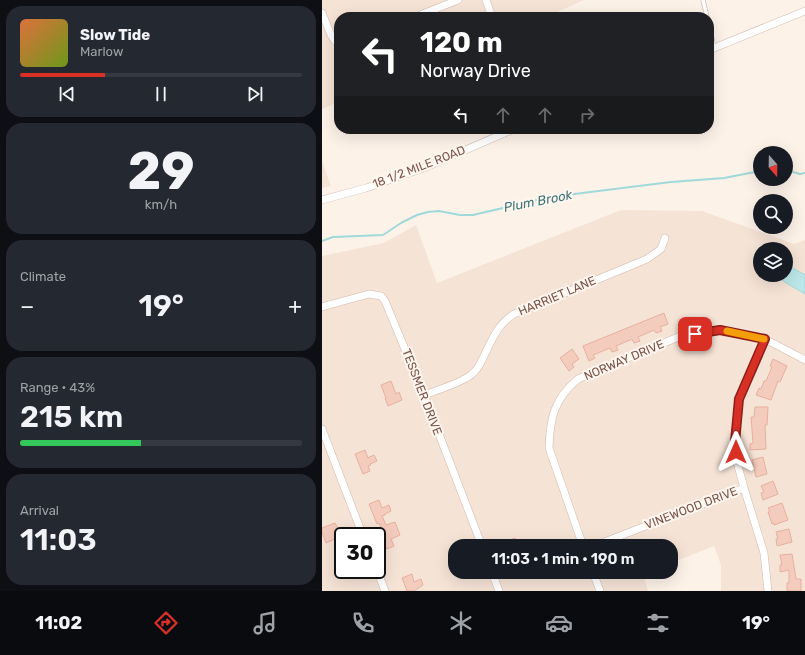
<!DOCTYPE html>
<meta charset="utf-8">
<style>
:root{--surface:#171b24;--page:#242831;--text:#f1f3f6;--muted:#9ea1a6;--line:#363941;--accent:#d93025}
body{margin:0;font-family:Rubik,sans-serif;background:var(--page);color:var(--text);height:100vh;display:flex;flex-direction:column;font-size:15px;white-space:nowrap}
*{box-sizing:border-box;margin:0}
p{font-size:13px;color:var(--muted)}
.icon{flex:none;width:22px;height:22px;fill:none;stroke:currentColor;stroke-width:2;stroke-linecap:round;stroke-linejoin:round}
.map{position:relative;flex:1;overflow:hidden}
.side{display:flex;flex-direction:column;gap:6px;padding:6px;background:#0d0f14;width:322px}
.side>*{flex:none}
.banner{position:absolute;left:12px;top:12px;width:380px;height:122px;border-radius:16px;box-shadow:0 4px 16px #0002;background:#202124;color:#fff;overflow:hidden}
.needle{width:26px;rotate:160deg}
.buttons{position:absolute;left:431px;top:146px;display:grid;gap:8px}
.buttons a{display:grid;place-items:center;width:40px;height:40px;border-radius:50%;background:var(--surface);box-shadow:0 4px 16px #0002;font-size:20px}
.speed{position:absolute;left:12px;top:527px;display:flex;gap:8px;font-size:20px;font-weight:700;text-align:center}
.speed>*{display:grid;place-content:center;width:52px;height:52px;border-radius:50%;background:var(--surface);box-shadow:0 4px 16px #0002;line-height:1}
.speed .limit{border:2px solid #111;border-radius:6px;background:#fff;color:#111}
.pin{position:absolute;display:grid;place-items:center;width:34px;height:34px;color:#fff;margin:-17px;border-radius:8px;box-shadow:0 2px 6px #0006}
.me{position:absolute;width:44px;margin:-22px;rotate:0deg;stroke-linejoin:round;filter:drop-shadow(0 0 3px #0008)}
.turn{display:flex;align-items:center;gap:14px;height:84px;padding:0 20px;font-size:18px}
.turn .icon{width:52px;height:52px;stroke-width:2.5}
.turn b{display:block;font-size:28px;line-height:34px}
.lanes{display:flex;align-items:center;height:38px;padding:0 20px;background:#0003;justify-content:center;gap:20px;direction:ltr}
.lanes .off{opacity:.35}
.big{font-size:30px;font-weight:600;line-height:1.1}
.side .tile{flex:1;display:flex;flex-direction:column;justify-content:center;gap:6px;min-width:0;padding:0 14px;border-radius:16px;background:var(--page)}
.side .dial{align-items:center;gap:0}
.dial b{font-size:52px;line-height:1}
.song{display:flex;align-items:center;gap:12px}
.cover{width:48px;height:48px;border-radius:6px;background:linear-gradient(135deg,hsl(20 70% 55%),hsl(80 70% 35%))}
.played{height:4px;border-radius:2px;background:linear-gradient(90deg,var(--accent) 30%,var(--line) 30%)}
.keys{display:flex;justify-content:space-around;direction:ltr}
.heat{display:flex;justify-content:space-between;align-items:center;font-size:22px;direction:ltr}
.charge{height:6px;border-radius:3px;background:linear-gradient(90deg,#34c759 43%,var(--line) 0)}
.trip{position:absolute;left:126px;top:539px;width:230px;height:40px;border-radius:16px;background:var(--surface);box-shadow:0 4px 16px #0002;font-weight:600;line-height:40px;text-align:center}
.tab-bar{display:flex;height:64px;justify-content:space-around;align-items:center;background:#090b0e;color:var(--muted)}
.tab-bar .icon{width:28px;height:28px}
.tab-bar .active{color:var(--accent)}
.tab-bar b{font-size:18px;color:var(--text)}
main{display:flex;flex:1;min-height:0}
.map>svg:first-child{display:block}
.residential{fill:#f5e3d5;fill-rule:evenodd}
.water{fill:#bbe7e8;stroke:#a0d9da}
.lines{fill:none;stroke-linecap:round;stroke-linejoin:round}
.stream{stroke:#a0d9da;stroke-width:2}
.building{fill:#f4ccbe;stroke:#e7b09e}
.lane-casing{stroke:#d3baaf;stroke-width:5}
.street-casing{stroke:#d3baaf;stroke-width:8}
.lane{stroke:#fff;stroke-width:3.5}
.street{stroke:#fff;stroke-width:7}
.route-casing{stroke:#8d1f18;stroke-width:10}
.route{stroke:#d93025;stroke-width:7}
.slow{stroke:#f59e0b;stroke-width:7}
.labels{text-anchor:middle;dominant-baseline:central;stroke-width:4;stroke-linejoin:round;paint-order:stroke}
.street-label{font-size:12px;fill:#79554a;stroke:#fff6ef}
.water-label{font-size:13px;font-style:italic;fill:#3a7477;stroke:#fff6ef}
</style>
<main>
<section class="side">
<div class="tile">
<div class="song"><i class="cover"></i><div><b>Slow Tide</b><p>Marlow</p></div></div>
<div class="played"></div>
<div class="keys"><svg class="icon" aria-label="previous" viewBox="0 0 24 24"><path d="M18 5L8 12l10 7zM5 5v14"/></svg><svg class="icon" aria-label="pause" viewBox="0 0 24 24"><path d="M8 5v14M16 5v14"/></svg><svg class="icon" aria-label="next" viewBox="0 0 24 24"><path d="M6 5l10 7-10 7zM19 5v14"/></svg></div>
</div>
<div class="tile dial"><b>29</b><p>km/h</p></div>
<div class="tile"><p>Climate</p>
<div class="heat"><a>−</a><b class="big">19°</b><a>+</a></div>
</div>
<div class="tile"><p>Range · 43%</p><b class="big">215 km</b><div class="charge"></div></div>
<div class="tile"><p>Arrival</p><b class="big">11:03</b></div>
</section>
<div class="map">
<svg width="483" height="591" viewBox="0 0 483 591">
<rect width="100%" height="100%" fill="#fdf2e8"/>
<g class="residential">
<path d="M0 0H262L224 17H17V102L0 109Z"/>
<path d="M0 161 9 186 0 188Z"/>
<path d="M299 210 380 211 472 244 483 240V591H399V565L392 546 349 563V546H133V572H326L321 574 326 591H0V256L62 243 94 225 115 283ZM438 249H464V275H438ZM21 536H55V570H21Z"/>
</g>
<path class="water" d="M469 267 483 275V294L451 275H464V268Z"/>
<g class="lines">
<g class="stream">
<path d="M464 170 478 174 483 173"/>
<path d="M0 241 11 237 61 235 79 223 95 215 106 212 117 211 138 215H151L228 197 349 182 402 178 438 171"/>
</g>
</g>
<g class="building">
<path d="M342 313 346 324 338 327 340 331 334 333 332 330 316 337 318 341 312 343 310 339 294 346 296 350 290 352 288 348 271 355 273 358 267 361 261 346Z"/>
<path d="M250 349 257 359 250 364 252 367 247 371 238 358Z"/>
<path d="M451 359 465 366 458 382 456 381 449 400 434 395 437 388 439 389 442 381H444L450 367 448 366Z"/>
<path d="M69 381 74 394 77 392 80 400 66 406 63 398H64L59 385Z"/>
<path d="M433 407H446L445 425H443L444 449 428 450V444L431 443 429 417H432Z"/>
<path d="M43 450 46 458 52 455 55 461 48 464 49 465 46 466 48 471 41 474 33 454Z"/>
<path d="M441 457 445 474 434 477 430 460Z"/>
<path d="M451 481 456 494 441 500 439 493 442 492 439 486Z"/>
<path d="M57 500 60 508 67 505 69 511 63 514V515L60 516 64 525 73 522 78 535 69 539 72 546 65 549 62 541 64 540 57 523 55 524 47 504Z"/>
<path d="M460 503 466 520 452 525V523L450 524 446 512H448L446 508Z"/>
<path d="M13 523 16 529 12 531 15 538 4 543 0 532V528Z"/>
<path d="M467 529 470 542 455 546 454 539H456L454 532Z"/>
<path d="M193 538 196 544 192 546H173Z"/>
<path d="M470 554 474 579H479V591H465V583H467V570L458 572V565H460L458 555Z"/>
<path d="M90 574 92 582 99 579 101 585 92 591H85L80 578Z"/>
</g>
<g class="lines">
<g class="lane-casing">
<g id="lane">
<path d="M381 0 385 17"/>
<path d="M387 26 392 47"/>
</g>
</g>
<g class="street-casing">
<g id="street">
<path d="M164 0 170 17"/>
<path d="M0 13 9 35 13 41 17 42"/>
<path d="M93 17 136 0"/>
<path d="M387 50 483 11"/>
<path d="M0 200 44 188 102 168 192 129"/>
<path d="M0 307 47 294 59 296 63 301 102 395 160 546"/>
<path d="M443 339 417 399 413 442 415 462 422 488 442 553 446 591"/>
<path d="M102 395C115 390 140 383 150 374 156 370 159 362 162 356 171 338 175 325 192 314L325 259 339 249 343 238"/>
<path d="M0 429 41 536"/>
<path d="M261 546 227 448C228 418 232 399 256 379L361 335 398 330 443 339 483 360"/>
<path d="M272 546 422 488"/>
<path d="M55 570 63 591"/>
<path d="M170 572 177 591"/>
<path d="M271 572 278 591"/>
</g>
</g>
<use href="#lane" class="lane"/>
<use href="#street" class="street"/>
</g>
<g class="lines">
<g class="route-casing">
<path id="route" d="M373 334 398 330 443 339 417 399 413 442 414 452"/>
</g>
<use href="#route" class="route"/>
<path class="slow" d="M405 331 442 339"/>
</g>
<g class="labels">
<g class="street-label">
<text transform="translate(97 167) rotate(-21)">18 1/2 MILE ROAD</text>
<text transform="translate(235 296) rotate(-23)">HARRIET LANE</text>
<text transform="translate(302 360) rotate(-23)">NORWAY DRIVE</text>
<text transform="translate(100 392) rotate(69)">TESSMER DRIVE</text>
<text transform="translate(369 508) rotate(-21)">VINEWOOD DRIVE</text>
</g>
<g class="water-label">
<text transform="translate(216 201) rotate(-11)">Plum Brook</text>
</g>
</g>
</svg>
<div class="buttons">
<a><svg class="needle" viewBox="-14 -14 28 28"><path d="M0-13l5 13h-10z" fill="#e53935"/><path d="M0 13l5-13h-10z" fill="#9ea1a6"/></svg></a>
<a><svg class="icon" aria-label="search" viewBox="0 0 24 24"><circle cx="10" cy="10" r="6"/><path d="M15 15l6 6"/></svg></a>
<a><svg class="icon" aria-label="layers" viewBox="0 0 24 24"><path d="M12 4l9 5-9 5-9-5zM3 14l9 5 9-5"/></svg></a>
</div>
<div class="speed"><div class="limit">30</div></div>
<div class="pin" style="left:373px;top:334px;background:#d93025"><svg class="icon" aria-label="arrive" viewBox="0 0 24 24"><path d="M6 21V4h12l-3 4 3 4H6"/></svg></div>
<svg class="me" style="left:414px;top:452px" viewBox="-20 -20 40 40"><path d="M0-17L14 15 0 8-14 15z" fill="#d93025" stroke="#fff" stroke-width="4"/></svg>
<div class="trip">11:03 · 1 min · 190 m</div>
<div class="banner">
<div class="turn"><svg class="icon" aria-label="left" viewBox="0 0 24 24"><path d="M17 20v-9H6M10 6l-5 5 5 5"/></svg><div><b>120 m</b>Norway Drive</div></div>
<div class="lanes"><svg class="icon" aria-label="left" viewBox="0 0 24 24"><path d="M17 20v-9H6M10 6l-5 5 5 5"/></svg><svg class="icon off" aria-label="ahead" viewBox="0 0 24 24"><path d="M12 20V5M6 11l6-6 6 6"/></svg><svg class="icon off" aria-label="ahead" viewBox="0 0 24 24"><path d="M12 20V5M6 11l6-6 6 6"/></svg><svg class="icon off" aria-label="right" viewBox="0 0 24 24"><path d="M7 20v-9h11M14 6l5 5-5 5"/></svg></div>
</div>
</div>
</main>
<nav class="tab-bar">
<b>11:02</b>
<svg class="icon active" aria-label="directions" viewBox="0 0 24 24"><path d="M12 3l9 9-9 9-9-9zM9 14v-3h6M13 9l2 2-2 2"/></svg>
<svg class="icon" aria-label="music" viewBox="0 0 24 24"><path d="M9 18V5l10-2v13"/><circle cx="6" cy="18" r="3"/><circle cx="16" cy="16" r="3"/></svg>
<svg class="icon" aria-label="phone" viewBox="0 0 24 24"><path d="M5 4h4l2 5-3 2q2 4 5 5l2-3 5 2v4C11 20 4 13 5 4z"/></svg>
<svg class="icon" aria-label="climate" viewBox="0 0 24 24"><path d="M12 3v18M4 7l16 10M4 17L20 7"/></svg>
<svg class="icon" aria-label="car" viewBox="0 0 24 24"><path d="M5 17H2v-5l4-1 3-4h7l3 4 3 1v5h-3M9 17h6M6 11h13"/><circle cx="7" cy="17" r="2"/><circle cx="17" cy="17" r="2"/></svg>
<svg class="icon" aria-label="filters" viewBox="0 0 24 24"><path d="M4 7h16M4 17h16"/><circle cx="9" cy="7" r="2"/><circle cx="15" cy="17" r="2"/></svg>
<b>19°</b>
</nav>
